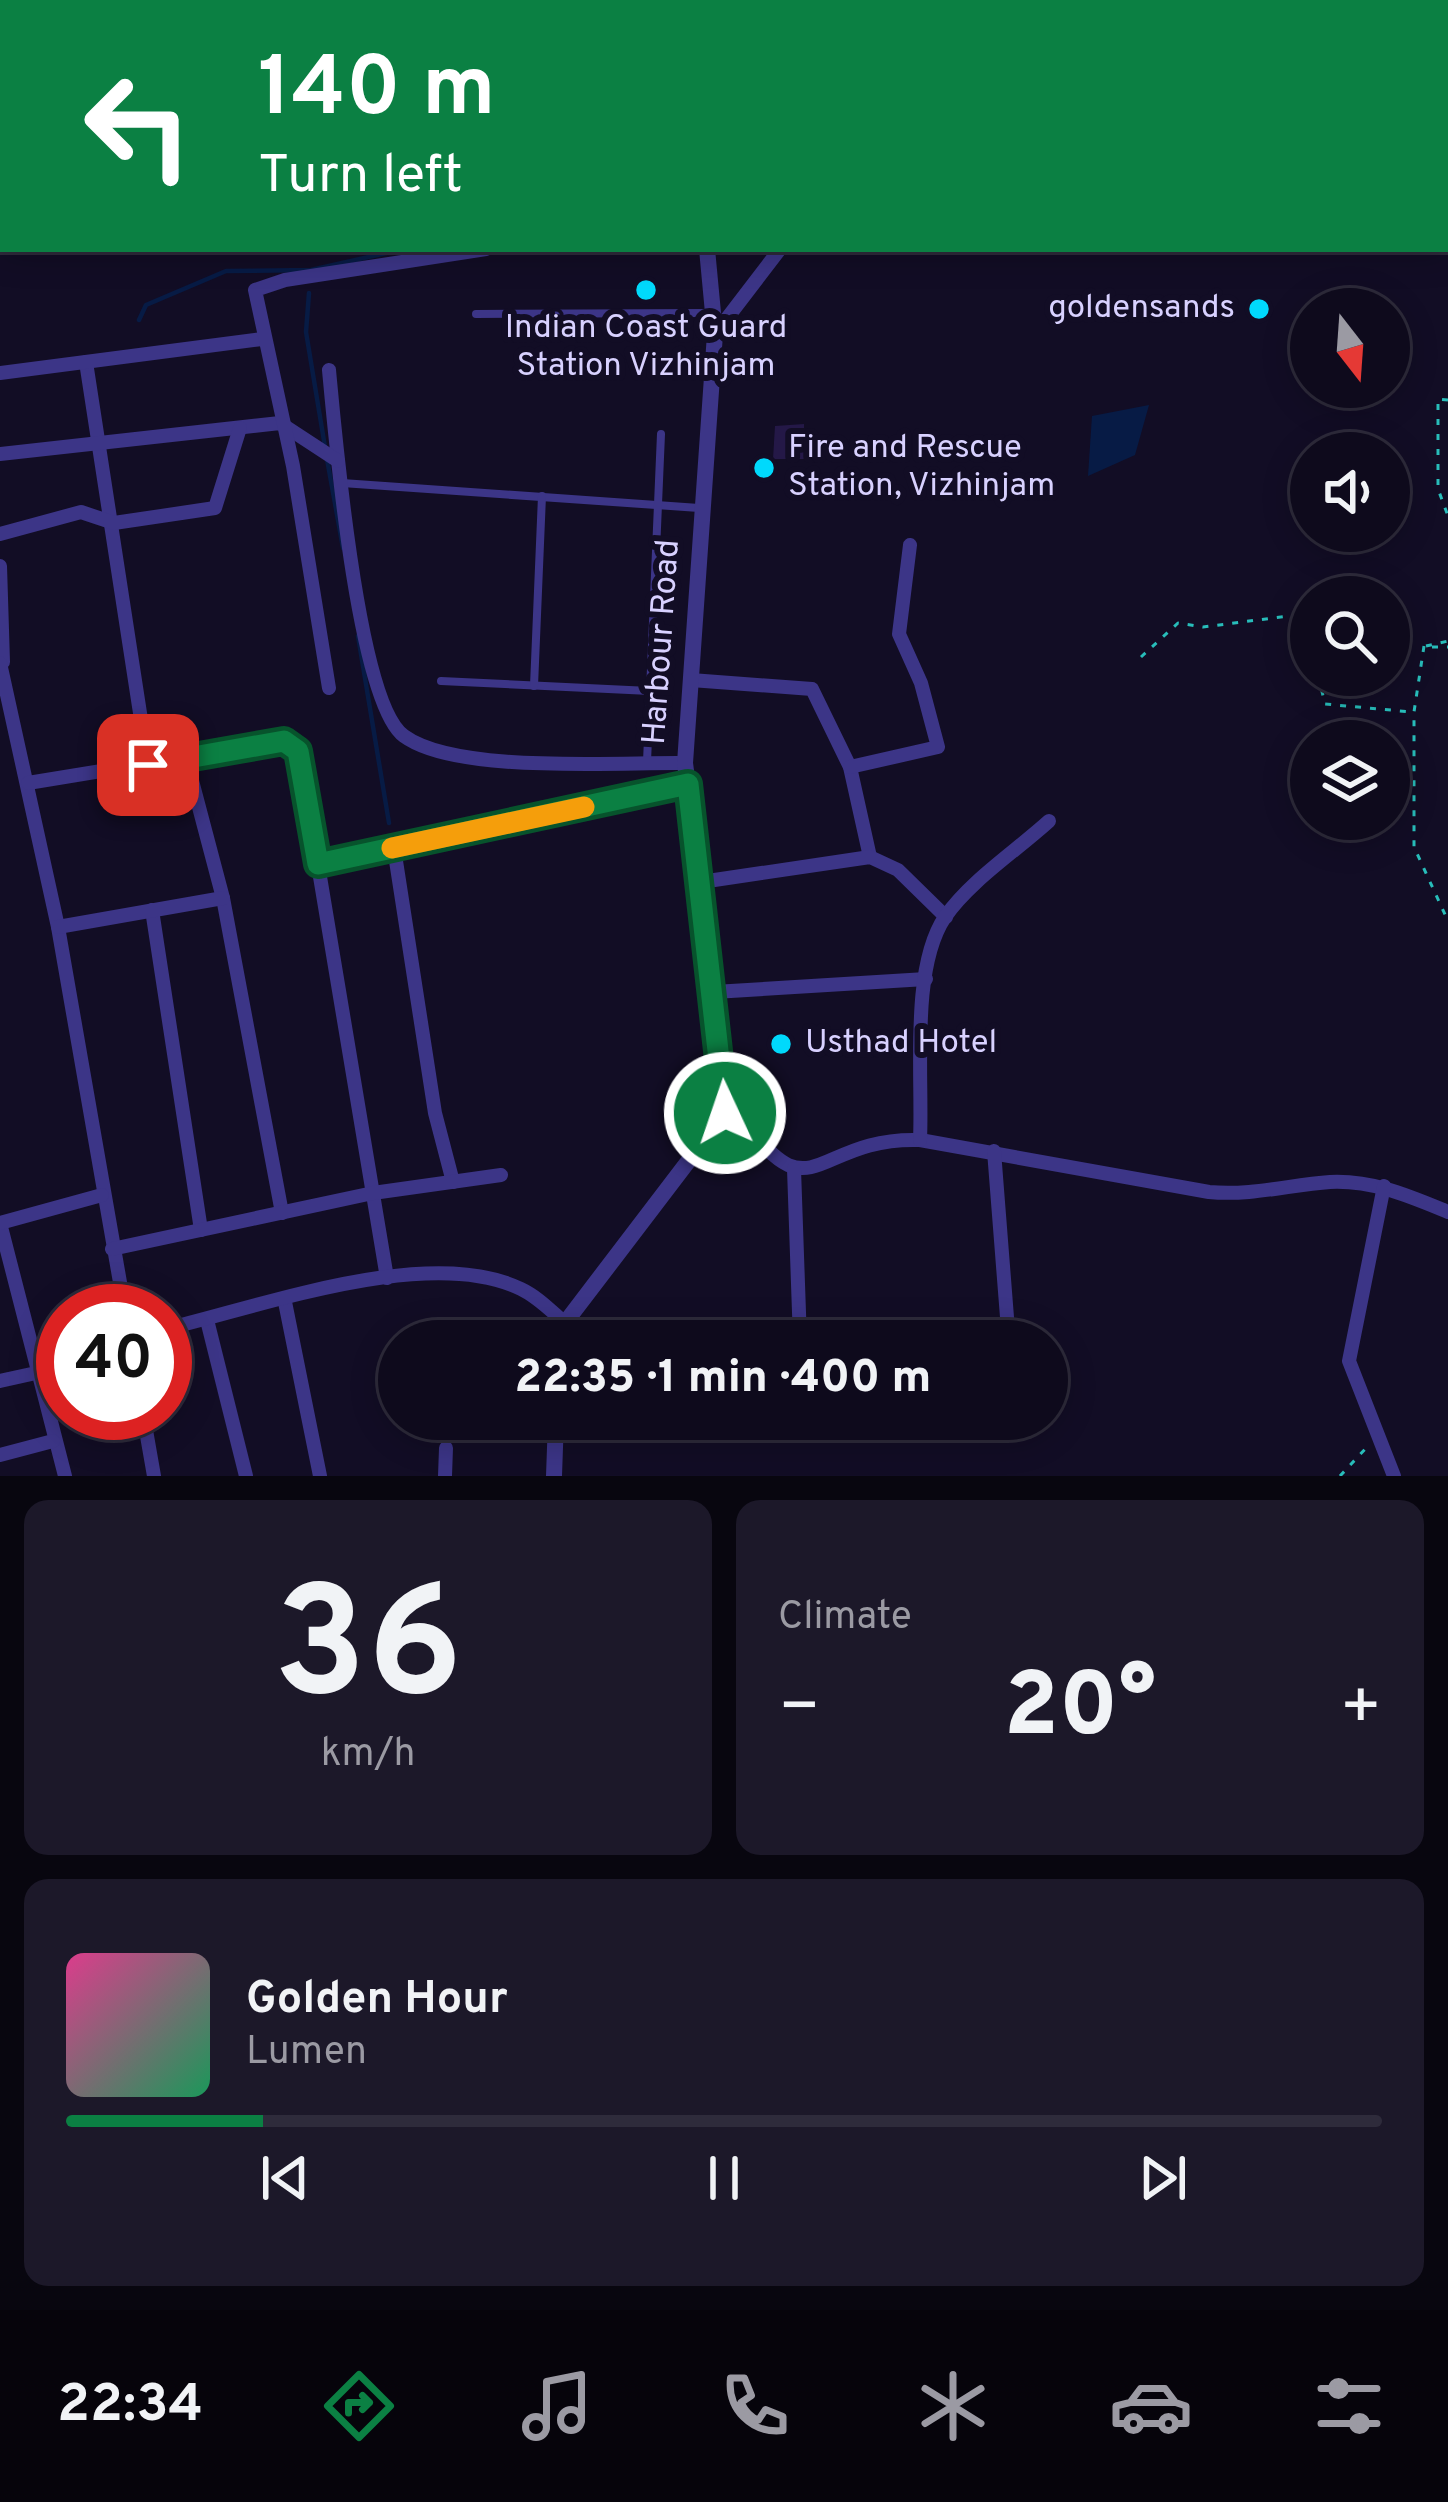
<!DOCTYPE html>
<meta charset="utf-8">
<style>
:root{--surface:#0e0a1c;--page:#1c1829;--text:#f1f3f6;--muted:#9b9aa3;--line:#2e2b3b;--accent:#0b8043}
body{margin:0;font-family:Overpass,sans-serif;background:var(--page);color:var(--text);height:100vh;display:flex;flex-direction:column;font-size:45px;white-space:nowrap}
*{box-sizing:border-box;margin:0}
p{font-size:39px;color:var(--muted)}
.icon{flex:none;width:66px;height:66px;fill:none;stroke:currentColor;stroke-width:2;stroke-linecap:round;stroke-linejoin:round}
.map{position:relative;height:1476px;overflow:hidden}
.drawer{display:flex;flex-direction:column;gap:24px;padding:24px;background:#08060f;flex:1}
.drawer>*{flex:none}
.banner{position:absolute;left:0px;top:0px;width:1449px;height:252px;box-shadow:0 6px 30px #0003,0 0 0 3px var(--line);background:#0b8043;color:#fff;overflow:hidden}
.needle{width:78px;rotate:163deg}
.controls{position:absolute;left:1290px;top:288px;display:grid;gap:24px}
.controls a{display:grid;place-items:center;width:120px;height:120px;border-radius:50%;background:var(--surface);box-shadow:0 6px 30px #0003,0 0 0 3px var(--line);font-size:60px}
.speed{position:absolute;left:36px;top:1284px;display:flex;gap:24px;font-size:60px;font-weight:700;text-align:center}
.speed>*{display:grid;place-content:center;width:156px;height:156px;border-radius:50%;background:var(--surface);box-shadow:0 6px 30px #0003,0 0 0 3px var(--line);line-height:1}
.speed .limit{border:18px solid #d22;background:#fff;color:#111}
.pin{position:absolute;display:grid;place-items:center;width:102px;height:102px;color:#fff;margin:-51px;border-radius:24px;box-shadow:0 6px 18px #0006}
.me{position:absolute;width:132px;margin:-66px;rotate:357deg;stroke-linejoin:round;filter:drop-shadow(0 0 9px #0008)}
.turn{display:flex;align-items:center;gap:42px;height:252px;padding:0 60px;font-size:54px}
.turn .icon{width:156px;height:156px;stroke-width:2.5}
.turn b{display:block;font-size:84px;line-height:102px}
.big{font-size:90px;font-weight:800;line-height:1.1}
.drawer .card{flex:1;display:flex;flex-direction:column;justify-content:center;gap:18px;min-width:0;padding:0 42px;border-radius:24px;background:var(--page)}
.drawer .dial{align-items:center;gap:0}
.dial b{font-size:156px;line-height:1}
.song{display:flex;align-items:center;gap:36px}
.cover{width:144px;height:144px;border-radius:18px;background:linear-gradient(135deg,hsl(330 70% 55%),hsl(150 70% 35%))}
.played{height:12px;border-radius:6px;background:linear-gradient(90deg,var(--accent) 15%,var(--line) 15%)}
.keys{display:flex;justify-content:space-around;direction:ltr}
.heat{display:flex;justify-content:space-between;align-items:center;font-size:66px;direction:ltr}
.drawer .tiles{flex:1;display:grid;gap:24px;grid-template-columns:1fr 1fr}
.card:last-child{grid-column:span 2}
.trip{position:absolute;left:378px;top:1320px;width:690px;height:120px;border-radius:60px;background:var(--surface);box-shadow:0 6px 30px #0003,0 0 0 3px var(--line);font-weight:800;line-height:120px;text-align:center}
.menu{display:flex;height:192px;justify-content:space-around;align-items:center;background:#06040b;color:var(--muted)}
.menu .icon{width:84px;height:84px}
.menu .on{color:var(--accent)}
.menu b{font-size:54px;color:var(--text)}
.map>svg:first-child{display:block}
.water{fill:#071b45}
.lines{fill:none;stroke-linecap:round;stroke-linejoin:round}
.stream{stroke:#071b45;stroke-width:4.5}
.building{fill:#241847}
.path{stroke:#28bdba;stroke-width:3;stroke-dasharray:6 9;stroke-linecap:butt}
.service{stroke:#3c3587;stroke-width:8}
.minor{stroke:#3c3587;stroke-width:14}
.tertiary{stroke:#3c3587;stroke-width:16}
.route-casing{stroke:#07532c;stroke-width:30}
.route{stroke:#0b8043;stroke-width:21}
.slow{stroke:#f59e0b;stroke-width:21}
.poi-dot{fill:#00d9fc;stroke:#120d25;stroke-width:4.5}
.labels{text-anchor:middle;dominant-baseline:central;stroke-width:12;stroke-linejoin:round;paint-order:stroke}
.poi-label{font-size:33px;fill:#d8d1ff;stroke:#120d25;text-anchor:start}
.street-label{font-size:33px;fill:#d8d1ff;stroke:#120d25}
</style>
<div class="map">
<svg width="1448" height="1476" viewBox="0 0 1448 1476">
<rect width="100%" height="100%" fill="#120d25"/>
<path class="water" d="M1149 405 1135 455 1088 476 1092 416Z"/>
<g class="lines">
<g class="stream">
<path d="M491 3V0"/>
<path d="M750 3 751 0"/>
<path d="M309 293 306 332 325 447"/>
<path d="M139 320 146 305 226 271 311 270 404 249"/>
<path d="M327 459 343 548"/>
<path d="M358 636 389 823"/>
</g>
</g>
<path class="building" d="M804 424V459H773L775 426Z"/>
<g class="lines">
<g class="path">
<path d="M870 3 872 0"/>
<path d="M1448 400 1438 399V489L1448 516"/>
<path d="M1424 646 1414 712V847L1448 921"/>
<path d="M1426 646 1448 641"/>
<path d="M1432 647H1448"/>
<path d="M1141 657 1178 623 1203 627 1304 614 1311 643"/>
<path d="M1318 675 1325 704 1412 712"/>
<path d="M1340 1476 1367 1447"/>
</g>
<g class="service">
<path d="M476 314 712 313"/>
<path d="M342 483 699 508"/>
<path d="M441 681 650 691"/>
<path d="M534 686 542 496"/>
<path d="M647 762 661 434"/>
</g>
<g class="minor">
<path d="M502 3 503 0"/>
<path d="M961 3 963 0"/>
<path d="M715 334 780 249"/>
<path d="M86 362 148 765"/>
<path d="M329 370C335 434 358 703 404 736 456 774 617 762 685 763"/>
<path d="M0 373 262 339"/>
<path d="M0 454 280 423 338 461"/>
<path d="M0 534 81 512 114 523 215 508 240 428"/>
<path d="M0 566 3 662"/>
<path d="M0 663 58 927 125 1311"/>
<path d="M691 680 812 689 850 767 870 857"/>
<path d="M329 688 293 466 255 290 285 280 486 249"/>
<path d="M186 758 223 898 282 1213"/>
<path d="M850 767 938 747 921 683 899 634 910 545"/>
<path d="M28 783 284 741 299 751 387 1278"/>
<path d="M394 848 435 1113 453 1182"/>
<path d="M318 864 689 784"/>
<path d="M701 882 870 857 898 870 946 917"/>
<path d="M152 910 201 1230"/>
<path d="M58 927 223 898"/>
<path d="M714 992 926 979"/>
<path d="M727 1095C813 1230 807 1136 920 1140L1209 1192C1251 1196 1289 1185 1330 1182 1373 1180 1409 1196 1448 1212"/>
<path d="M920 1140C923 1078 910 969 945 917 970 881 1016 851 1049 821"/>
<path d="M794 1169 800 1341"/>
<path d="M1384 1186 1349 1361 1394 1476"/>
<path d="M0 1223 65 1476"/>
<path d="M0 1223 102 1195"/>
<path d="M112 1249 373 1193 501 1175"/>
<path d="M285 1302 320 1476"/>
<path d="M207 1320 246 1476"/>
<path d="M165 1329C260 1307 429 1244 521 1289 538 1297 551 1311 565 1323"/>
<path d="M966 1341 1008 1330 994 1151"/>
<path d="M0 1381 36 1373"/>
<path d="M143 1413 154 1476"/>
<path d="M0 1455 53 1441"/>
<path d="M445 1476 446 1448"/>
</g>
<g class="tertiary">
<path d="M603 0 607 3"/>
<path d="M558 1341 565 1323 725 1113 727 1095 685 763 715 334 707 249"/>
<path d="M554 1476 556 1419"/>
</g>
</g>
<g class="lines">
<g class="route-casing">
<path id="route" d="M148 765 284 741 298 751 318 864 688 784 725 1113"/>
</g>
<use href="#route" class="route"/>
<path class="slow" d="M392 848 584 807"/>
</g>
<g class="poi-dot">
<circle cx="646" cy="290" r="12"/>
<circle cx="1259" cy="309" r="12"/>
<circle cx="764" cy="468" r="12"/>
<circle cx="781" cy="1044" r="12"/>
</g>
<g class="labels">
<g class="poi-label">
<text x="1235" y="309" text-anchor="end">goldensands</text>
<text x="646" y="329" text-anchor="middle">Indian Coast Guard<tspan x="646" dy="38">Station Vizhinjam</tspan></text>
<text x="788" y="449">Fire and Rescue<tspan x="788" dy="38">Station, Vizhinjam</tspan></text>
<text x="805" y="1044">Usthad Hotel</text>
</g>
<g class="street-label">
<text transform="translate(663 642) rotate(-86)">Harbour Road</text>
</g>
</g>
</svg>
<div class="controls">
<a><svg class="needle" viewBox="-14 -14 28 28"><path d="M0-13l5 13h-10z" fill="#e53935"/><path d="M0 13l5-13h-10z" fill="#9b9aa3"/></svg></a>
<a><svg class="icon" aria-label="sound" viewBox="0 0 24 24"><path d="M4 9h4l5-4v14l-5-4H4zM17 9q2 3 0 6"/></svg></a>
<a><svg class="icon" aria-label="search" viewBox="0 0 24 24"><circle cx="10" cy="10" r="6"/><path d="M15 15l6 6"/></svg></a>
<a><svg class="icon" aria-label="layers" viewBox="0 0 24 24"><path d="M12 4l9 5-9 5-9-5zM3 14l9 5 9-5"/></svg></a>
</div>
<div class="speed"><div class="limit">40</div></div>
<div class="pin" style="left:148px;top:765px;background:#d93025"><svg class="icon" aria-label="arrive" viewBox="0 0 24 24"><path d="M6 21V4h12l-3 4 3 4H6"/></svg></div>
<svg class="me" style="left:725px;top:1113px" viewBox="-20 -20 40 40"><circle r="17" fill="#0b8043" stroke="#fff" stroke-width="3"/><path d="M0-11L8 9 0 5-8 9z" fill="#fff"/></svg>
<div class="trip">22:35 · 1 min · 400 m</div>
<div class="banner">
<div class="turn"><svg class="icon" aria-label="left" viewBox="0 0 24 24"><path d="M17 20v-9H6M10 6l-5 5 5 5"/></svg><div><b>140 m</b>Turn left</div></div>
</div>
</div>
<section class="drawer">
<div class="tiles">
<div class="card dial"><b>36</b><p>km/h</p></div>
<div class="card"><p>Climate</p>
<div class="heat"><a>−</a><b class="big">20°</b><a>+</a></div>
</div>
<div class="card">
<div class="song"><i class="cover"></i><div><b>Golden Hour</b><p>Lumen</p></div></div>
<div class="played"></div>
<div class="keys"><svg class="icon" aria-label="previous" viewBox="0 0 24 24"><path d="M18 5L8 12l10 7zM5 5v14"/></svg><svg class="icon" aria-label="pause" viewBox="0 0 24 24"><path d="M8 5v14M16 5v14"/></svg><svg class="icon" aria-label="next" viewBox="0 0 24 24"><path d="M6 5l10 7-10 7zM19 5v14"/></svg></div>
</div>
</div>
</section>
<nav class="menu">
<b>22:34</b>
<svg class="icon on" aria-label="directions" viewBox="0 0 24 24"><path d="M12 3l9 9-9 9-9-9zM9 14v-3h6M13 9l2 2-2 2"/></svg>
<svg class="icon" aria-label="music" viewBox="0 0 24 24"><path d="M9 18V5l10-2v13"/><circle cx="6" cy="18" r="3"/><circle cx="16" cy="16" r="3"/></svg>
<svg class="icon" aria-label="phone" viewBox="0 0 24 24"><path d="M5 4h4l2 5-3 2q2 4 5 5l2-3 5 2v4C11 20 4 13 5 4z"/></svg>
<svg class="icon" aria-label="climate" viewBox="0 0 24 24"><path d="M12 3v18M4 7l16 10M4 17L20 7"/></svg>
<svg class="icon" aria-label="car" viewBox="0 0 24 24"><path d="M5 17H2v-5l4-1 3-4h7l3 4 3 1v5h-3M9 17h6M6 11h13"/><circle cx="7" cy="17" r="2"/><circle cx="17" cy="17" r="2"/></svg>
<svg class="icon" aria-label="filters" viewBox="0 0 24 24"><path d="M4 7h16M4 17h16"/><circle cx="9" cy="7" r="2"/><circle cx="15" cy="17" r="2"/></svg>
</nav>
